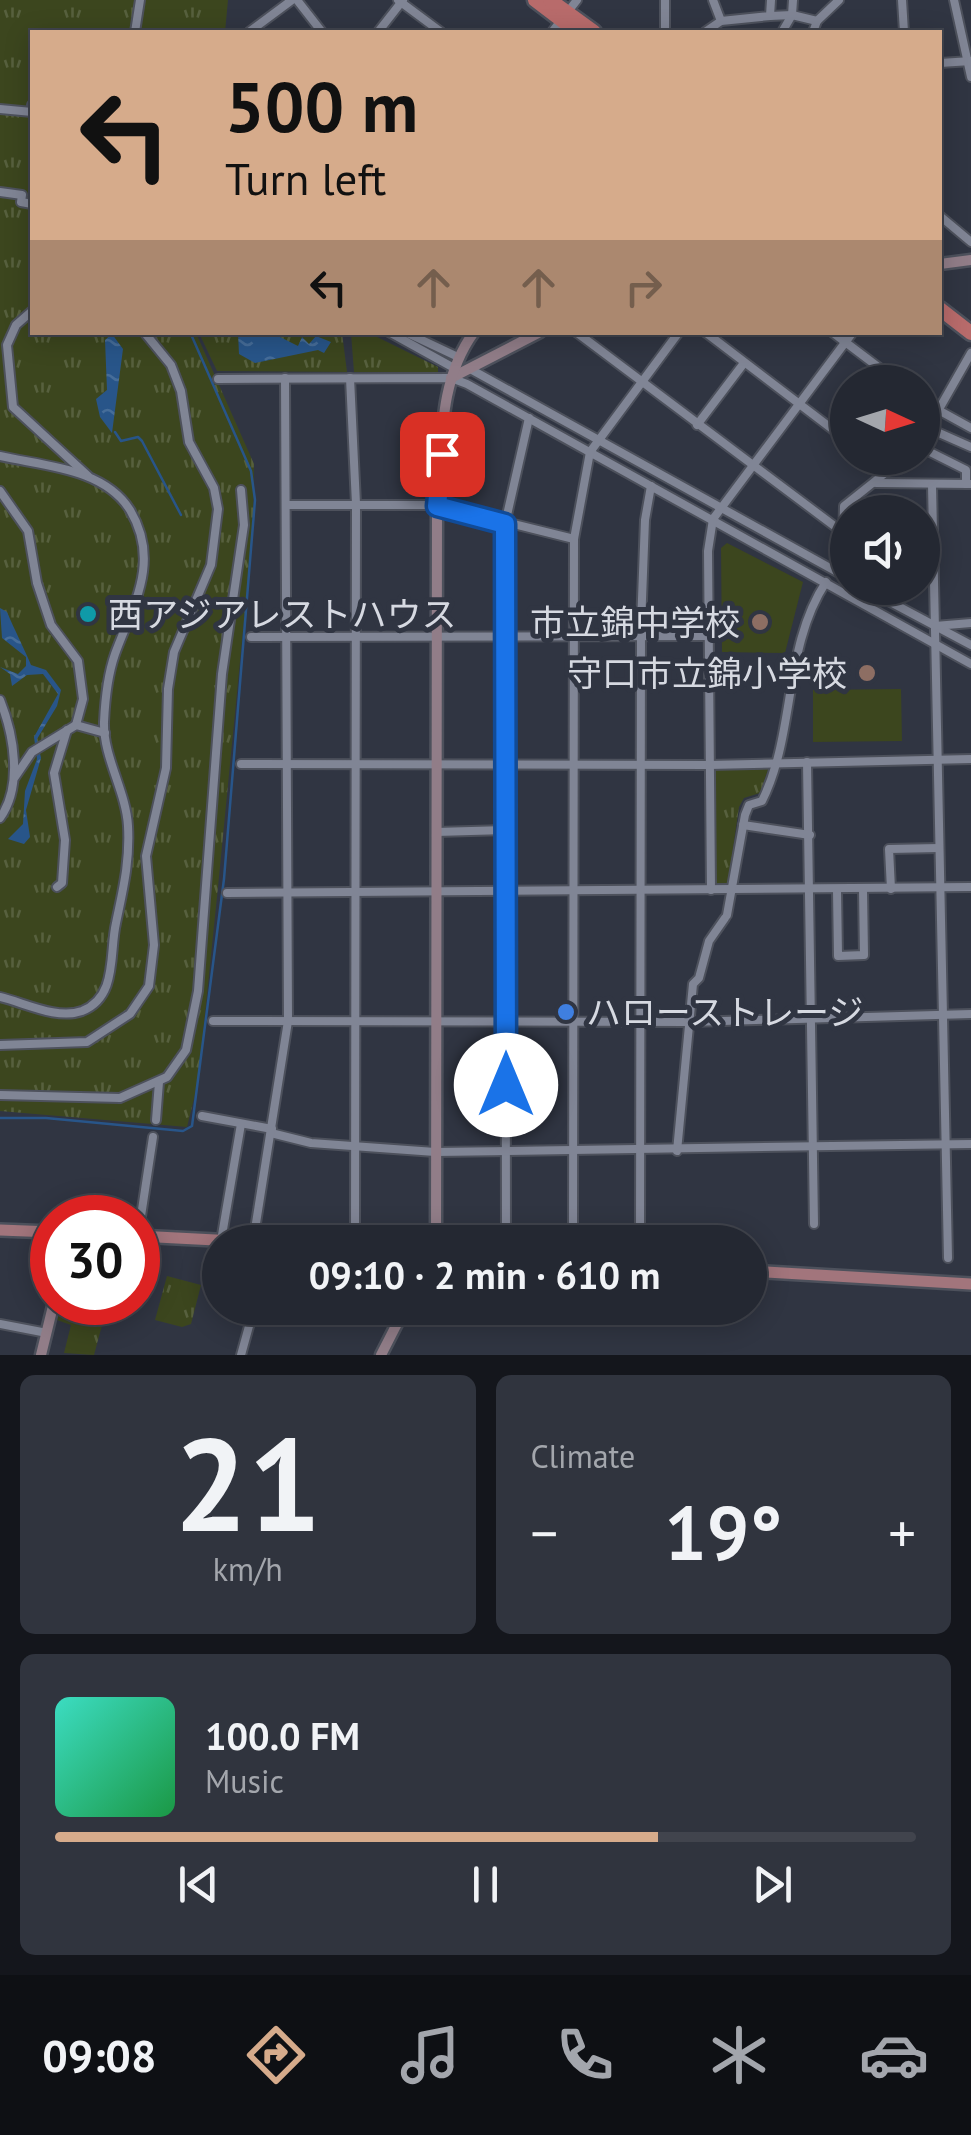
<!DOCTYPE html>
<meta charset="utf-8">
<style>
:root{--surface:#242832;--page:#30343e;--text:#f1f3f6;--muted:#a3a6ac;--line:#41444d;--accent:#d6ab8b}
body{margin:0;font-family:"PT Sans","Noto Sans JP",sans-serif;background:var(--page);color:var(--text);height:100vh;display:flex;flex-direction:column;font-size:38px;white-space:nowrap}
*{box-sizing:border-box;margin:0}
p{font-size:32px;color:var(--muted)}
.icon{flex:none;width:55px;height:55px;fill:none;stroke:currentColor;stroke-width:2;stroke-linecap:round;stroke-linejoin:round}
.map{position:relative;height:1355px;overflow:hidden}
.side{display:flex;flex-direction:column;gap:20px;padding:20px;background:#14161c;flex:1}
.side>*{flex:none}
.guide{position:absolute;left:30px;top:30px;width:912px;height:305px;border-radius:0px;box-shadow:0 5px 25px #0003,0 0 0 2px var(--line);background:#d6ab8b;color:#111;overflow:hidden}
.needle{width:65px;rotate:94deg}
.tools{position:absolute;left:830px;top:365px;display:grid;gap:20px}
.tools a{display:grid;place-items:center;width:110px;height:110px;border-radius:50%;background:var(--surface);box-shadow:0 5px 25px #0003,0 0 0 2px var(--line);font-size:50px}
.speed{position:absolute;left:30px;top:1195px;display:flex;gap:20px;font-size:50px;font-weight:700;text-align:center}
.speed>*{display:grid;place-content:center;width:130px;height:130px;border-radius:50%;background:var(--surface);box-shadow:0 5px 25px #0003,0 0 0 2px var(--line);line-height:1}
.speed .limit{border:15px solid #d22;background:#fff;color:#111}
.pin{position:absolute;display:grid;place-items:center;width:85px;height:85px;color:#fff;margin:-42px;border-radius:20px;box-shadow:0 5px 15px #0006}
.me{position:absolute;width:110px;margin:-55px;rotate:0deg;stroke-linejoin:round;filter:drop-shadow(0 0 8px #0008)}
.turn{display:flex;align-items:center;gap:35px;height:210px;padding:0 30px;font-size:45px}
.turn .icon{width:130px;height:130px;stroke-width:2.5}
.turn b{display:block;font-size:70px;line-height:85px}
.lanes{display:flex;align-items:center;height:95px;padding:0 30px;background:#0003;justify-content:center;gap:50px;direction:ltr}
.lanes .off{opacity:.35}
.big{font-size:75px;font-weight:700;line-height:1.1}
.side .card{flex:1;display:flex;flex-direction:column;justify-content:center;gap:15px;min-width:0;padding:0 35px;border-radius:15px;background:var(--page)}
.side .dial{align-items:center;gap:0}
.dial b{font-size:130px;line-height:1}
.song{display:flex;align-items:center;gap:30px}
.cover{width:120px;height:120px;border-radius:15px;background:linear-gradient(135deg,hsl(170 70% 55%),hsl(140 70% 35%))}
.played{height:10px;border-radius:5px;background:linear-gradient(90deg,var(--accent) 70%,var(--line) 70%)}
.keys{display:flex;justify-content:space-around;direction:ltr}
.heat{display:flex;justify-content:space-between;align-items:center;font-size:55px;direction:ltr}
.side .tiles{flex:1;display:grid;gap:20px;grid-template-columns:1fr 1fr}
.card:last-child{grid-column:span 2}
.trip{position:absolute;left:202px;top:1225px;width:565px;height:100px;border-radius:50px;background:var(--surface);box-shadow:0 5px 25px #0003,0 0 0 2px var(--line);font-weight:700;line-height:100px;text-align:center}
.dock{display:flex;height:160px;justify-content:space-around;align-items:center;background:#0e1014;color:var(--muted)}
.dock .icon{width:70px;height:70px}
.dock .current{color:var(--accent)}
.dock b{font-size:45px;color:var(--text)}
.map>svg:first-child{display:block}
.grass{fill:#3c461e}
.park{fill:url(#park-tufts)}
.water{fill:url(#water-ripples)}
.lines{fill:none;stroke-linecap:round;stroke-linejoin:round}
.stream{stroke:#285589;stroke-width:2.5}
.street-casing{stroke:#4d515c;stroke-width:12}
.secondary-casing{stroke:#4d515c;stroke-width:15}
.primary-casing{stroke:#4d515c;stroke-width:16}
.highway-casing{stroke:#4d515c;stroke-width:19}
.street{stroke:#808595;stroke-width:8}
.secondary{stroke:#917d88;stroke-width:10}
.primary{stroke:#a2757c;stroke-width:11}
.highway{stroke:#b86b6b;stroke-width:14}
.route-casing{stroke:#114b97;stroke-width:25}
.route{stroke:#1a73e8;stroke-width:18}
.culture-dot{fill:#0f9aa8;stroke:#303542;stroke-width:4}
.education-dot{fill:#8d6e63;stroke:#303542;stroke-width:4}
.shop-dot{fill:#3f7fe0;stroke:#303542;stroke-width:4}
.labels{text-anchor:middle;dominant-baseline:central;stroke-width:10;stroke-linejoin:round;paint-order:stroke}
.poi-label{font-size:35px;fill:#d6d9e1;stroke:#303542;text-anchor:start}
</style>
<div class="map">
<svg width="971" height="1355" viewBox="0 0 971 1355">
<defs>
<pattern id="park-tufts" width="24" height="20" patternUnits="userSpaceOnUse" patternTransform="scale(2.5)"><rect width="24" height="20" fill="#3c461e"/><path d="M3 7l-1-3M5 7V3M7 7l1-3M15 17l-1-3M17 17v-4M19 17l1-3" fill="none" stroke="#57603e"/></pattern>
<pattern id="water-ripples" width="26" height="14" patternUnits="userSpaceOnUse" patternTransform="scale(2.5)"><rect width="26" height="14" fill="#285589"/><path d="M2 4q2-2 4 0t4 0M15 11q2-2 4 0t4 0" fill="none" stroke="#466d99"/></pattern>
</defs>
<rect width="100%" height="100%" fill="#303542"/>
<g class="grass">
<path d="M727 543 803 582 785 653 722 652 721 548Z"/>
<path d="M901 689 902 741 813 742V690Z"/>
</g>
<g class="park">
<path d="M0 0H228L225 32H32V332L196 333 254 464 253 528 218 887 198 1082 187 1127 0 1111Z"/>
<path d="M199 333H342L347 372 217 371Z"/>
<path d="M351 333H369L438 367V372H354Z"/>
<path d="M769 767 760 793 744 798 739 807 728 883 714 884V769Z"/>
<path d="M167 1276 201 1285 191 1324 182 1327 155 1320Z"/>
<path d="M62 1302 108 1303 94 1355 64 1353 71 1325 57 1320Z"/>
</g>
<g class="water">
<path d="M238 333H272L298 346 302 337 309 344 316 336 331 342 324 353 318 350 255 363 239 354Z"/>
<path d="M112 334 123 349 112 433 100 417 96 399 107 390 105 340Z"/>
<path d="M0 608 7 612C15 631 23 646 31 665L46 670 61 690 57 706 37 739 41 758 26 810 30 837 24 844 8 839 23 824 25 791 37 759 34 737 58 694 43 674 27 675 12 686 10 674 0 667 18 674 26 666V657L2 638Z"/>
</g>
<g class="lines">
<g class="stream">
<path d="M115 432 121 441 138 437 142 441 181 515"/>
<path d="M0 1118H46L183 1131 192 1126 224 879 255 500 251 471 190 332"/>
</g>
<g class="street-casing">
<g id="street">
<path d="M297 0 322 32"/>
<path d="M398 0 441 32"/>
<path d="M665 0V32"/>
<path d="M713 0 721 21"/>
<path d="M902 0 904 32"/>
<path d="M954 0 971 77"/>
<path d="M770 16 792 15 817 21"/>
<path d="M135 32 140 0"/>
<path d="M249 32 292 0"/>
<path d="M378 32 403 0"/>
<path d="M552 32 577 0"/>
<path d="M705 32 721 21 770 16 771 0"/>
<path d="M782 32 792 15 793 0"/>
<path d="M813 32 817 21 839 0"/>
<path d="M940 63 971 61"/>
<path d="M0 109 32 112V105"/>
<path d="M0 192 22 195 21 202 32 204"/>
<path d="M940 216 971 242"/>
<path d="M32 311 16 325 7 345 13 407 88 476"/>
<path d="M389 332 454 368"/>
<path d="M405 332 458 357"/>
<path d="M576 332 841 531"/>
<path d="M705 332 848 441"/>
<path d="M832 332 898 382"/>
<path d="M472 370 848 578"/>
<path d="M350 378 356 504 355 1242"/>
<path d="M218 379 451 378 467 384 971 664"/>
<path d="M922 401 971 428"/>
<path d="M697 425 744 363"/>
<path d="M930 429 971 447"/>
<path d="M922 439 971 353"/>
<path d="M922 448 966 470V484"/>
<path d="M0 456C43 466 104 468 130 510 161 562 133 605 115 654 108 674 105 701 104 722 103 757 126 791 128 826 130 862 123 889 116 923 109 953 118 997 82 1011 57 1020 25 1003 0 997"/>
<path d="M869 458 886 471"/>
<path d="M876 483 971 484"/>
<path d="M932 485 948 1258"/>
<path d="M0 491 28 531 37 583 51 625 78 661 83 699 76 725"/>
<path d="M287 505H437L574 539"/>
<path d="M842 575 844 506 904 458"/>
<path d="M864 588 971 645"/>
<path d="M935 626 971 623"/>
<path d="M251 637 708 636"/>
<path d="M0 700C14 735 23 786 0 818"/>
<path d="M807 762 814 1224"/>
<path d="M241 764 709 765 971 759"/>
<path d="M15 777 32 752 76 725 105 733"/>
<path d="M743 825 810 835"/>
<path d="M436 832 506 830"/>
<path d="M57 887 62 883 65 840 54 773 67 730"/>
<path d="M891 889 889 849 939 848"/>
<path d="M711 890 708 551 713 519 853 332"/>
<path d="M837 890 838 956 864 955 863 890"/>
<path d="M227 893 971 887"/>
<path d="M727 915 745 815 749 805 762 801C796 733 783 647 826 582"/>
<path d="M213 1021 689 1022 971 1014"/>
<path d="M0 1045 87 1042 130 1014 149 986 154 945 146 856 166 768 168 689 174 652 211 565 218 509 214 488 189 442 181 391 171 365 144 332"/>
<path d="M0 1095 120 1098 167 1077 186 1050 198 991 222 674 244 525 241 490"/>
<path d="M202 1116 272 1129"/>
<path d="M156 1120 159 1082"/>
<path d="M271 1133 311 1143 435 1152 971 1144"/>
<path d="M677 1151 693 984 699 978 709 941 725 918"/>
<path d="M138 1236 153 1137"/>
<path d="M221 1241 241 1124"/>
<path d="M253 1242 288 1021 285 378"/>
<path d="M506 1242 505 524 529 418"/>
<path d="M573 1242 574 539 590 452 679 332"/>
<path d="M640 1242 641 625 645 520 651 486"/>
<path d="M0 1324 47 1333"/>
<path d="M241 1355 254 1308"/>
</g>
</g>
<g class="secondary-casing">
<g id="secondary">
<path d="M940 264 971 260"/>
<path d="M451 378 540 332"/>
<path d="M436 1242 437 505C443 446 437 383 474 332"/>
<path d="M41 1355 54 1302"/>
<path d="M381 1355 405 1308"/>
</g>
</g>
<g class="primary-casing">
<g id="primary">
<path d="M0 1230 52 1232"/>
<path d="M138 1236 254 1242"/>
<path d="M750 1271 971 1284"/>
</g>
</g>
<g class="highway-casing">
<g id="highway">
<path d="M535 0 577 32"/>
<path d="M550 0 594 32"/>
<path d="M940 309 971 333"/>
</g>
</g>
<use href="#street" class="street"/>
<use href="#secondary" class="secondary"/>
<use href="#primary" class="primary"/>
<use href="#highway" class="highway"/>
</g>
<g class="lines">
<g class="route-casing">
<path id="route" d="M442 454 437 506 505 524 506 1085"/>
</g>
<use href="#route" class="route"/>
</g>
<circle class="culture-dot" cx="88" cy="614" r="10"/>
<g class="education-dot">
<circle cx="760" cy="622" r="10"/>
<circle cx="867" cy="673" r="10"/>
</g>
<circle class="shop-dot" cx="566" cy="1012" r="10"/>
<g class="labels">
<g class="poi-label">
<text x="108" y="614">西アジアレストハウス</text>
<text x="740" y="622" text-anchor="end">市立錦中学校</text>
<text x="847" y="673" text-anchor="end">守口市立錦小学校</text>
<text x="586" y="1012">ハローストレージ</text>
</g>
</g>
</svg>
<div class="tools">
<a><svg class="needle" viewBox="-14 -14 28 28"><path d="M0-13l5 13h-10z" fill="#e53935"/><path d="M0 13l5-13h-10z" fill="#a3a6ac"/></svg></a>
<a><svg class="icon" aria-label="sound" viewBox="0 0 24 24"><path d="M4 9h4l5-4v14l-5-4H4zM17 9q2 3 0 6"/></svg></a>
</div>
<div class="speed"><div class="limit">30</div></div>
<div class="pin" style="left:442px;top:454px;background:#d93025"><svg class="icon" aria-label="arrive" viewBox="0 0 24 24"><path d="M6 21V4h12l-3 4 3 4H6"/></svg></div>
<svg class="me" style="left:506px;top:1085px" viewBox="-20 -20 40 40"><circle r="19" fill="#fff"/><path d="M0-13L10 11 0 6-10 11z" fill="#1a73e8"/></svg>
<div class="trip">09:10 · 2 min · 610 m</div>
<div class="guide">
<div class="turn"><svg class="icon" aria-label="left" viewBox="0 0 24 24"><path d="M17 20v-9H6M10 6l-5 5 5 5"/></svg><div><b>500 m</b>Turn left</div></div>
<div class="lanes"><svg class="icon" aria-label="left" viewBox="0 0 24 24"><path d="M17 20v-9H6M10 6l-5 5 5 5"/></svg><svg class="icon off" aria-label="ahead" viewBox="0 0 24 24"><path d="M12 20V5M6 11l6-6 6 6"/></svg><svg class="icon off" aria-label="ahead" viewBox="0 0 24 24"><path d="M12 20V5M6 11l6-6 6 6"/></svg><svg class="icon off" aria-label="right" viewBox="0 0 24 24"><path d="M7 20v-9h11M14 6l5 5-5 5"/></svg></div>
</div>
</div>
<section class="side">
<div class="tiles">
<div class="card dial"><b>21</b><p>km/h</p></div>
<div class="card"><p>Climate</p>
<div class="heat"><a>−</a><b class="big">19°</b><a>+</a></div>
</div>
<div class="card">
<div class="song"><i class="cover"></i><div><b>100.0 FM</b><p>Music</p></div></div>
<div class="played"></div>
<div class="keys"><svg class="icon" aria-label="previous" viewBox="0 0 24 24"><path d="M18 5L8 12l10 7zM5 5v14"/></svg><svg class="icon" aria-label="pause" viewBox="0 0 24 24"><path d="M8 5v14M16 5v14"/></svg><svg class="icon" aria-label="next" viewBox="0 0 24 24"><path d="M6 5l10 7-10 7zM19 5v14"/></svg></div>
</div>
</div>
</section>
<nav class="dock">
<b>09:08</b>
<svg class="icon current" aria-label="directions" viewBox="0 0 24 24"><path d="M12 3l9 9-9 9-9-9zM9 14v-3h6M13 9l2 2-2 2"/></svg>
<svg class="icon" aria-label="music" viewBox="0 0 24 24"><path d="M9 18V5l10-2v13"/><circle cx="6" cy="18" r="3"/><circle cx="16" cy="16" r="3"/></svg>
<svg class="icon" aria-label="phone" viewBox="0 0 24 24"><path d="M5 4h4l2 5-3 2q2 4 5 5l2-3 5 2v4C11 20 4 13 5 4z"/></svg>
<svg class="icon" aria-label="climate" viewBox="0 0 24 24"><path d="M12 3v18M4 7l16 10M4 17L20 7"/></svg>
<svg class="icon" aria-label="car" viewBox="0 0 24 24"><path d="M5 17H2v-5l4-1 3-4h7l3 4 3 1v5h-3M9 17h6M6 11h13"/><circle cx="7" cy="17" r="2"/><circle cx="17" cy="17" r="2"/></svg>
</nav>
